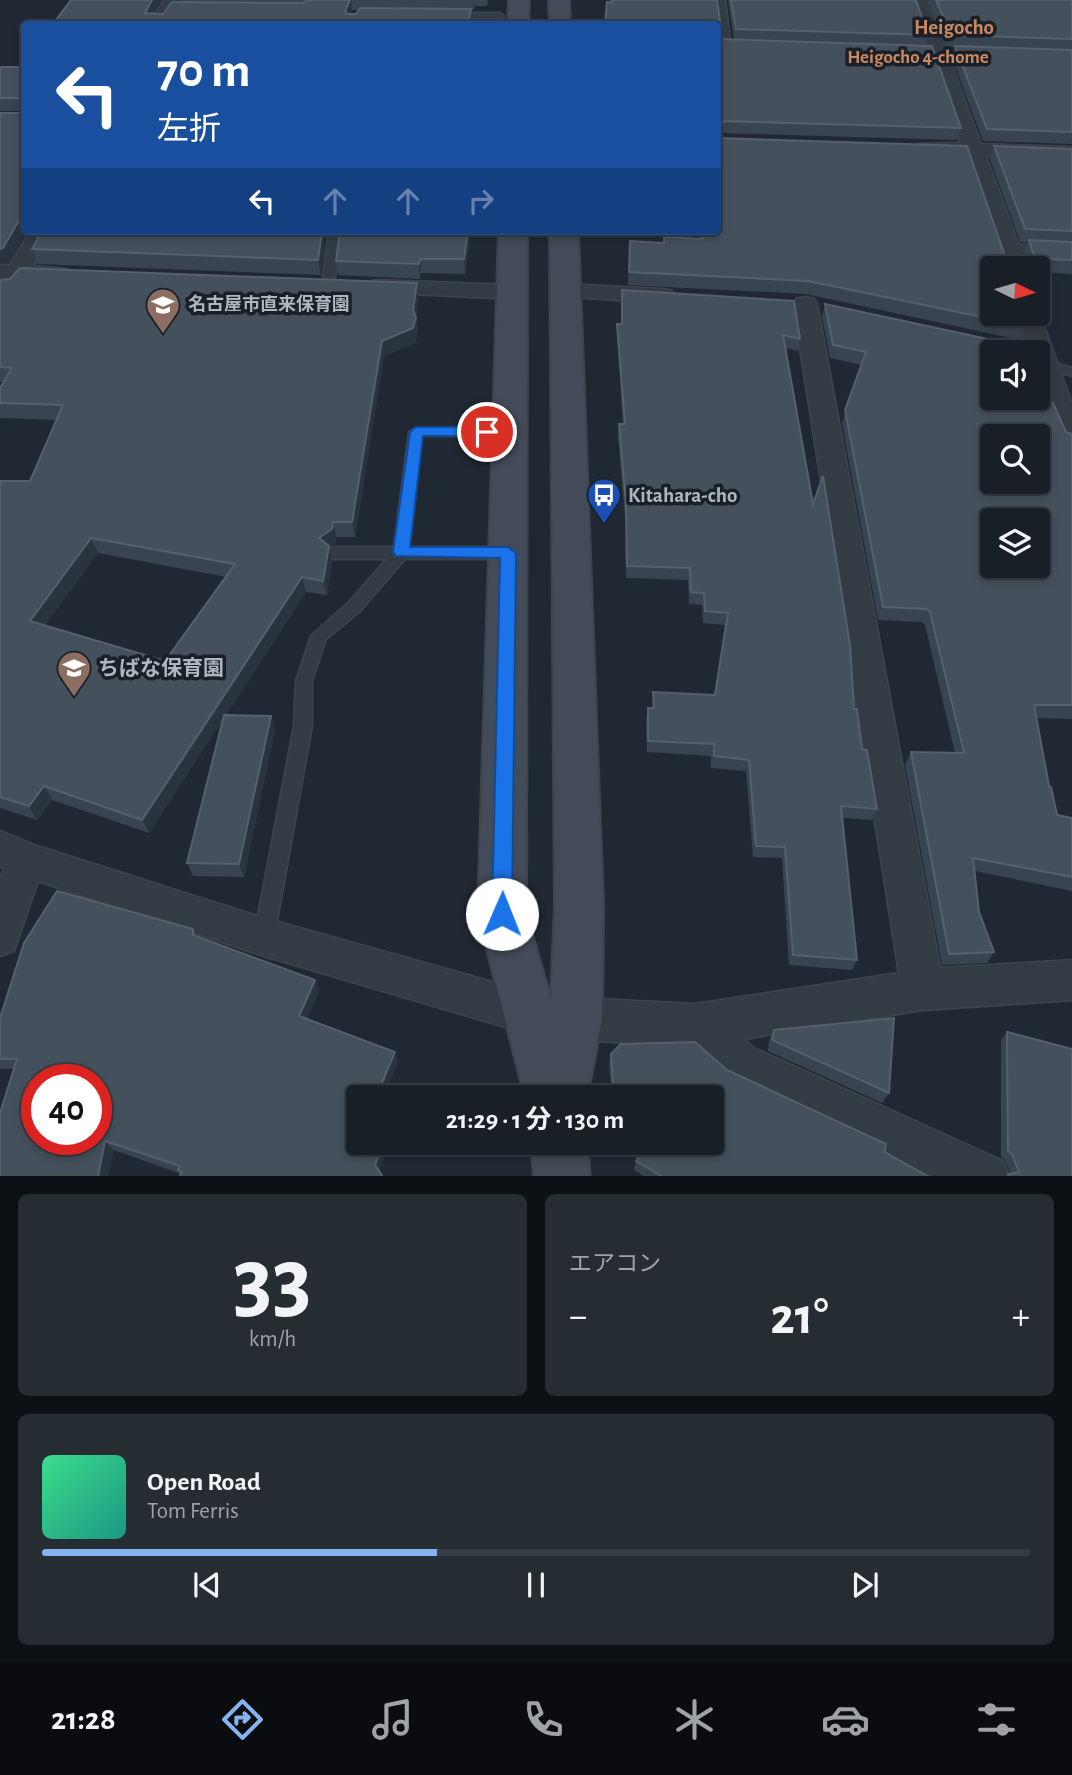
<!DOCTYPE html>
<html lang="ja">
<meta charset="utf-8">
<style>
:root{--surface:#181f26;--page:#252c32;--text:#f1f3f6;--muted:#9fa2a7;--line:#363d43;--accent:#85b3ef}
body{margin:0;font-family:"Alegreya Sans","Noto Sans JP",sans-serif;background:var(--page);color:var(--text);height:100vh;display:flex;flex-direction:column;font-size:26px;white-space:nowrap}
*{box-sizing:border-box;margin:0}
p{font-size:23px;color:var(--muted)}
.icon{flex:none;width:38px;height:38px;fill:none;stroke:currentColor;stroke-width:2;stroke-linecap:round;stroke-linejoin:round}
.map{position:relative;height:1176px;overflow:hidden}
.side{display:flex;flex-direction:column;gap:18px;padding:18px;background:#0d1115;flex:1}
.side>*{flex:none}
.top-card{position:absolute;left:21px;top:21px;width:700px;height:214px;border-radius:7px;box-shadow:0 4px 10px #0003,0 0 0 2px var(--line);background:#1a4fa0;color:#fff;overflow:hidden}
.needle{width:46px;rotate:95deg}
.buttons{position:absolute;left:980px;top:256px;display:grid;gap:14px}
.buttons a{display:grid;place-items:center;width:70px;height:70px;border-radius:7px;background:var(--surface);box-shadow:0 4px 10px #0003,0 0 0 2px var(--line);font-size:35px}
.speed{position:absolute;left:21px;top:1064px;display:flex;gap:14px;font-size:35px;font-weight:700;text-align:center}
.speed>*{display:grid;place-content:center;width:91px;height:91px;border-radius:50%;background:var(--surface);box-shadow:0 4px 10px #0003,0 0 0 2px var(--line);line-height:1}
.speed .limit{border:10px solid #d22;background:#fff;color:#111}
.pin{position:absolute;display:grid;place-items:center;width:60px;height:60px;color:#fff;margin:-30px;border:4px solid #fff;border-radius:50%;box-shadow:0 2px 7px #0007}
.me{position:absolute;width:77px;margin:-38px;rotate:1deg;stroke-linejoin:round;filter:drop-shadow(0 0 5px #0008)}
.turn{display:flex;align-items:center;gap:24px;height:147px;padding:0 21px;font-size:32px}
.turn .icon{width:91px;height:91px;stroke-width:2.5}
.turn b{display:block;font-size:49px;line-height:60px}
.lanes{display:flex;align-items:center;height:66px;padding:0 21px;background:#0003;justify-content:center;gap:35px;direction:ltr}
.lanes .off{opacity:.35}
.big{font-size:52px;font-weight:700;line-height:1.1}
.side .tile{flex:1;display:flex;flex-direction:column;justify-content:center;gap:10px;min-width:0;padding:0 24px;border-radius:10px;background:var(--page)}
.side .dial{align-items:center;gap:0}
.dial b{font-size:91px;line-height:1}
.song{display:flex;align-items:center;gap:21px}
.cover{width:84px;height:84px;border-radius:10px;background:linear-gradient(135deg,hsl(150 70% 55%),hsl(170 70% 35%))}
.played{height:7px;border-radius:4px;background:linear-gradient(90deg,var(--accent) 40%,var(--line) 40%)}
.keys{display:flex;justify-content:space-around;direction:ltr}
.heat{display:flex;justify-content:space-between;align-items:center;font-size:38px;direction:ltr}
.side .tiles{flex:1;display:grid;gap:18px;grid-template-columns:1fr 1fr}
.tile:last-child{grid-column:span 2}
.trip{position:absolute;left:346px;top:1085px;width:378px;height:70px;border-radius:7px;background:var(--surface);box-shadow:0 4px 10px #0003,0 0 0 2px var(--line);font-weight:700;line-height:70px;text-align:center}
.tabs{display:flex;height:112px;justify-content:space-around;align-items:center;background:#0a0c0f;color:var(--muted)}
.tabs .icon{width:49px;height:49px}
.tabs .selected{color:var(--accent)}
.tabs b{font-size:32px;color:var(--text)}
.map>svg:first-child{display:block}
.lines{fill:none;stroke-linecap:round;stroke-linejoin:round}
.lane-casing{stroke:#3d444e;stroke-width:3}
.street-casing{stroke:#3d444e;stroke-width:3}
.secondary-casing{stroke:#3d444e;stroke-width:4}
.lane{fill:#333b44;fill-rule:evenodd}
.street{fill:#333b44;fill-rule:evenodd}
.secondary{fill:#424b57;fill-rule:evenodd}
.wall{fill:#384450;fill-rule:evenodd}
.shaded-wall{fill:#29343f}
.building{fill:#44505c;stroke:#55606c;stroke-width:2;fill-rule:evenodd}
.route{fill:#1a73e8;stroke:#114b97;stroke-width:2}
.labels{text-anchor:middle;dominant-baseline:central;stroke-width:7;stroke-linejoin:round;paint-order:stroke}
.far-poi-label{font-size:18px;font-weight:bold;fill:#adb6c1;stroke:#192028;text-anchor:start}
.far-neighbourhood-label{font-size:19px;font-weight:bold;fill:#c98860;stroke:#192028}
.far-quarter-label{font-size:21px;font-weight:bold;fill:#c98860;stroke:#192028}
.poi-label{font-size:21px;font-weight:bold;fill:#adb6c1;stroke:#192028;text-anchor:start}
</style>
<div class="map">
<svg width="1072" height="1177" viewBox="0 0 1072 1177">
<rect width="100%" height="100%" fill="#202933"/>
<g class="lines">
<g class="lane-casing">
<g id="lane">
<path d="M717 0H725L731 48 724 46Z"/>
<path d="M500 13 504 16 503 18 450 19 446 16 450 13Z"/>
<path d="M329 231H341L334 285 328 289 322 285Z"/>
<path d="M1009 244 1072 247V253L1005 249V245Z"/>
<path d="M1043 359 1072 368V376L1038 366V361Z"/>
<path d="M416 428H510L517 432 510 436H422L409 547H508L516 553 508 559H405L360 611 326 639 312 681V726L274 937 271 944 264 947 257 944 254 937 294 726 296 681 311 636 348 603 387 559H333L325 553 333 547H394L409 432Z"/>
</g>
</g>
<g class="street-casing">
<g id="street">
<path d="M164 0H180L166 24H150Z"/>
<path d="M912 0H928L981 144 1072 147V159L986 156 1027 268H1003L965 155 919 152 916 148 919 144 961 143Z"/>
<path d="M30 231H52L33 266 66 269 70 274 66 279 24 280 14 292 0 293V265H10Z"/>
<path d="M376 280 513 285 521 287 525 292 521 297 513 299 368 292 364 287 368 282Z"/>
<path d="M565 284 663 289 672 291 675 296 672 301 663 303 557 296 553 291 557 286Z"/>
<path d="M805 297 814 299 817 304 940 968 1072 960V1000L923 1010 744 1039 754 1048 1003 1161 1010 1177H934L724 1078 687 1046 576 1040 529 1034 264 956 38 881 14 951 0 956V879L4 868 0 866V831L34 845 264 918 529 992 576 998 695 1004 899 973 793 304 796 299Z"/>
<path d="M1038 309 1072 404V447L1062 444 1058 438 1038 384V352H1026L1016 313H1038Z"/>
</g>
</g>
<g class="secondary-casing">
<g id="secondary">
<path d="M509 0H529L528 24H508Z"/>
<path d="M549 0H569L570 24H550Z"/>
<path d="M499 231H527L526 914 551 999 555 905 550 231H578L603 905 602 1019 587 1097H525L478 914Z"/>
<path d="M531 1143H587L590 1177H534Z"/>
</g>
</g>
<use href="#lane" class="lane"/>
<use href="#street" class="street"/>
<use href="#secondary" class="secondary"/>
</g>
<g class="wall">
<path d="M71 0H161L154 14H163L180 2V0H488L487 6H475L474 10H471L472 21 53 24ZM352 10H358L356 14H350Z"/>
<path d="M610 0H717L721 28 720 39 734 40 728 0H916L928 35 925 45 961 128 957 140 718 133 610 3Z"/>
<path d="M929 0H1072V144L983 141 952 58 955 47H948Z"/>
<path d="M24 62V231L9 262 0 264V113H21V111H0V67H21Z"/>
<path d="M719 138 1025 326 1020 340 806 294 628 285 630 241 664 243 700 239V231H718Z"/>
<path d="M994 146 1072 149V274L1038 272V268H1014L1018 258 1025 257 1024 253 1028 242H1020L990 159Z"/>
<path d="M42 231H326L321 275 37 264 32 249Z"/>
<path d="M470 241 465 274 421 273 420 279 338 275 336 261Z"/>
<path d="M0 280 418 298 416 315 418 331 415 343 384 356 355 537H336L335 544 329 548 332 561 327 595 306 592 226 715 271 716 275 730 244 877 193 876 187 863 223 719 149 833 52 800 37 820 0 808V481H30L57 420 0 418V388L4 382H0ZM98 553 226 577 165 661 45 625Z"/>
<path d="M622 290 800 339 798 351 786 348 813 504 862 749 877 809 872 820 842 818 857 960 852 970 789 965 782 858 753 857 746 771 711 768V756L647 752 646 720 648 708H652L653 692 714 695 725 625 703 623 702 605 689 604 688 580 626 578 625 516 618 436 619 424H623L617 336V324H621Z"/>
<path d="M825 304 1041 402 1066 432 1072 434V719L1036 718 1049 786 1057 815 1072 818V891L975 871 979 912 994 952 987 963 942 965 905 765 911 752 955 753 925 625 922 622 878 620 842 423 861 365 830 358 822 317Z"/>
<path d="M193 929 197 936 315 980 319 991 307 1019 398 1062 383 1097H359L391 1143 379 1171 181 1174 114 1150 14 1069H0V1018Z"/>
<path d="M774 1030 889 1093 882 1103 768 1051 769 1041Z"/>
<path d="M1007 1032 1072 1177H1005L1011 1173 1005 1160 1001 1157V1040Z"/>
<path d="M611 1054 727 1070 885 1152 929 1177H645L634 1170 636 1161 712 1097H616L612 1095 609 1065Z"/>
</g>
<g class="shaded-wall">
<path d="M152 0H161L149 24 145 13Z"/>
<path d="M350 0H351L352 10 346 23 345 11Z"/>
<path d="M471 9V24H468Z"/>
<path d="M721 28 720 39 718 41V30Z"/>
<path d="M22 215 24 221V231H27L9 262 0 264V249Z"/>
<path d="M322 231H326L321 275 318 260Z"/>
<path d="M468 231 470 241 465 274 464 259Z"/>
<path d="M420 259 421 273 420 279 419 264Z"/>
<path d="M417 283 418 298 415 324 416 317 418 331 415 343 384 356 355 537 352 522 382 341 413 310Z"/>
<path d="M333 522 336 537 335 544 329 548 332 561 327 595 323 581 319 538Z"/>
<path d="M91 538 98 553 38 635 30 621Z"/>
<path d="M302 577 306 592 149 833 142 820Z"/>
<path d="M271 716 275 730 244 877 239 864Z"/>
<path d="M44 786 52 800 37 820 29 806Z"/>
<path d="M315 980 319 991 303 1027 299 1016Z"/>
<path d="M395 1052 398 1062 383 1097H376Z"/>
<path d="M105 1141 114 1150 108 1177H98Z"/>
<path d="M384 1143H391L378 1174 375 1165Z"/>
</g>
<g class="building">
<path d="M71 0H152L145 13 163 14 172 2 303 3 307 0H350L345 11 347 14H356L360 8 471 9 468 24H53Z"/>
<path d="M611 0H717L721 28 718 30V24H605L607 2 612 3Z"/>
<path d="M731 0H916L928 35 736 29Z"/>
<path d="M936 0H1072V39L951 35Z"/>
<path d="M718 33 719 39 932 46 961 128 720 121 718 123Z"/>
<path d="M955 46 1072 50V132L987 129Z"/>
<path d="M24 62V215H22L3 248 0 249V113H21V98H0V67H21Z"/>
<path d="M718 136 719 138 967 146 1009 268H992V313H1021L1025 326 808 281 629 272 630 241 664 243V237L703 239 702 231H718Z"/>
<path d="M994 146 1072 149V231L1025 229Z"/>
<path d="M42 231H322L318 260 32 249Z"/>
<path d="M340 231H468L464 259H420L419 264 336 261Z"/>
<path d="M1029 240 1072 242V260L1018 258 1034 256Z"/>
<path d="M20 268 417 283 413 310 416 317 413 328 382 341 352 522H333L332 529 319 538 329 546 323 581 302 577 142 820 44 786 29 806 0 797V481H30L63 405 0 403V388L12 368 0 367V280L10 279ZM91 538 235 564 165 661 30 621Z"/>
<path d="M622 290 794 301 800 339 783 335 813 504 823 476 850 645 854 709H857L862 749 867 750 877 809 841 806 857 960 793 955 785 847 756 846 749 760 714 756V744L648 741V708H654L653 692 715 695 728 613 705 611 704 593 691 592 690 568 627 566 626 504 619 424H625L617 324H622Z"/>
<path d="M825 304 997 341H1030L1033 352H992V397H1038V368L1041 402 1053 403 1066 432 1072 434V705H1034L1049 786 1051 787 1057 815 1072 818V877L973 858 979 912 994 952 949 954 911 752 964 753 930 612 927 609 883 607 845 410 866 352 833 345ZM992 436H1038V481H992ZM992 520H1038V565H992Z"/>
<path d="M224 715 271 716 239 864 187 863Z"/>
<path d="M57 891 193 929V935L315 980 299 1016 395 1052 376 1097H359V1143H384L375 1165 383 1177H179L182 1172 178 1170 180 1166 105 1141 98 1177H0V1113L17 1059H0V1018L24 943ZM37 1080H96V1139H37Z"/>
<path d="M894 1018 889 1093 772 1040 774 1030Z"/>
<path d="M1007 1032 1072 1049V1177H1008V1174L1019 1172 1012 1154 1008 1151Z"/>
<path d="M695 1042 727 1070 886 1144 885 1152 929 1177H663L636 1161 645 1143H712V1097H637L613 1085 611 1054 621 1044Z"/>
</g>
<path class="route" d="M416 427H487L494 432 487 436H423L410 547H508L516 553 512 914 510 921 502 923 495 921 492 914 500 558 396 556 393 552 410 432Z"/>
<defs>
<g id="school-pin" transform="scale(1.75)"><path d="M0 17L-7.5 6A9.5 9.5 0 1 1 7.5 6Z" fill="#8d6e63" stroke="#192028"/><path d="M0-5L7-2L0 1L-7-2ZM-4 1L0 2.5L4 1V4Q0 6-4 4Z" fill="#fff"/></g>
<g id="bus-pin" transform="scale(1.75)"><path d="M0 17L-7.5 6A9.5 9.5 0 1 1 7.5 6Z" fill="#1a4fb4" stroke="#192028"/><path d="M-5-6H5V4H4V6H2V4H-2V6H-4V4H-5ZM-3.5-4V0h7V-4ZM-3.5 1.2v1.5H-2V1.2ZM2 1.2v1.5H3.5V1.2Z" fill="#fff"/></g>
</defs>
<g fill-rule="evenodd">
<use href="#school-pin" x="163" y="305"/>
<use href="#bus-pin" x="604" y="495"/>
<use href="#school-pin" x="74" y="668"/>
</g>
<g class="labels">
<g class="far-poi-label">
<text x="188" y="305">名古屋市直来保育園</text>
</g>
<g class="far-neighbourhood-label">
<text x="918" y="57">Heigocho 4-chome</text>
</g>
<g class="far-quarter-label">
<text x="954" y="27">Heigocho</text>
</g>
<g class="poi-label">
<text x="628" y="495">Kitahara-cho</text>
<text x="98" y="668">ちばな保育園</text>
</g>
</g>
</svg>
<div class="buttons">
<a><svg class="needle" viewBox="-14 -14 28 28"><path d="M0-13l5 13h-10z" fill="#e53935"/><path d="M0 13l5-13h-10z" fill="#9fa2a7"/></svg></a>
<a><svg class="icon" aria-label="sound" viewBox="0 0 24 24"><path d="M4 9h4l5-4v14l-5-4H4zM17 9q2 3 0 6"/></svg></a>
<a><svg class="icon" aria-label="search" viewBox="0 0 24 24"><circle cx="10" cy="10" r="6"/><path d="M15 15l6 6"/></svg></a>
<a><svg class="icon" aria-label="layers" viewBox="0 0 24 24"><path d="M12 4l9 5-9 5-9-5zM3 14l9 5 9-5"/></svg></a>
</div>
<div class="speed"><div class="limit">40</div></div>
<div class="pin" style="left:487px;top:432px;background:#d93025"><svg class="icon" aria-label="arrive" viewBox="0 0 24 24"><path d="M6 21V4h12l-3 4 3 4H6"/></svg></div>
<svg class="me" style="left:502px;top:914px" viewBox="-20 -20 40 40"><circle r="19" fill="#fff"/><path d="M0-13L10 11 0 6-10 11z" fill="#1a73e8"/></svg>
<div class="trip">21:29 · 1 分 · 130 m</div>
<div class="top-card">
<div class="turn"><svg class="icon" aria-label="left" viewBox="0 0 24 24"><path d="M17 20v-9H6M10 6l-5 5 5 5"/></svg><div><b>70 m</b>左折</div></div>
<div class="lanes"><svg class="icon" aria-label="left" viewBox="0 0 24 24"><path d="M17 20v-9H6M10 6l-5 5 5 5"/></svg><svg class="icon off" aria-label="ahead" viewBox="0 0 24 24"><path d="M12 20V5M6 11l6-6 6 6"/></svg><svg class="icon off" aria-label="ahead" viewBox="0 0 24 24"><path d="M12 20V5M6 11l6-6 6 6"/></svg><svg class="icon off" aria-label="right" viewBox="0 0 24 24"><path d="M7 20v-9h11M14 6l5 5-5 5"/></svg></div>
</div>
</div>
<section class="side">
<div class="tiles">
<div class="tile dial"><b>33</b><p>km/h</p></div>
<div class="tile"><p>エアコン</p>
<div class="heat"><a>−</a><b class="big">21°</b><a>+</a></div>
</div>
<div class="tile">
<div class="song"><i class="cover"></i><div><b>Open Road</b><p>Tom Ferris</p></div></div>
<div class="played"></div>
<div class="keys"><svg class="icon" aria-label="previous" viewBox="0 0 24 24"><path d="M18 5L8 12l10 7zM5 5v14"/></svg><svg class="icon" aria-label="pause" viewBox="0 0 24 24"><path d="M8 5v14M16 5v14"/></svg><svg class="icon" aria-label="next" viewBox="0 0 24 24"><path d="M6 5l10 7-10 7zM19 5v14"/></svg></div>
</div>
</div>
</section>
<nav class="tabs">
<b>21:28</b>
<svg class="icon selected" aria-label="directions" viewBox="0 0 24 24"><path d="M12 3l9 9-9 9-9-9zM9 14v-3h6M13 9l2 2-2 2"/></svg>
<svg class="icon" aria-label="music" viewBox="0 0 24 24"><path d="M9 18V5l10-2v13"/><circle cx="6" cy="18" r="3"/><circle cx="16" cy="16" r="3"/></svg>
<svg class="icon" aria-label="phone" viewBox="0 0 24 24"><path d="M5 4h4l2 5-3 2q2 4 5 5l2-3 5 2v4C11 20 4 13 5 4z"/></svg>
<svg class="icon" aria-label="climate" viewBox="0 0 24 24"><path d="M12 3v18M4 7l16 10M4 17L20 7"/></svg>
<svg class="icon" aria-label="car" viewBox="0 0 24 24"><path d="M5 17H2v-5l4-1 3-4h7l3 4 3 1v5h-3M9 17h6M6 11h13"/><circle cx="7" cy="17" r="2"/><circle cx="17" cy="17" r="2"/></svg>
<svg class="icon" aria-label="filters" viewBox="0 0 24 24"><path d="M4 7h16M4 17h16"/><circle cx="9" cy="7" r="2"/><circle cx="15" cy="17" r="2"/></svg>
</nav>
